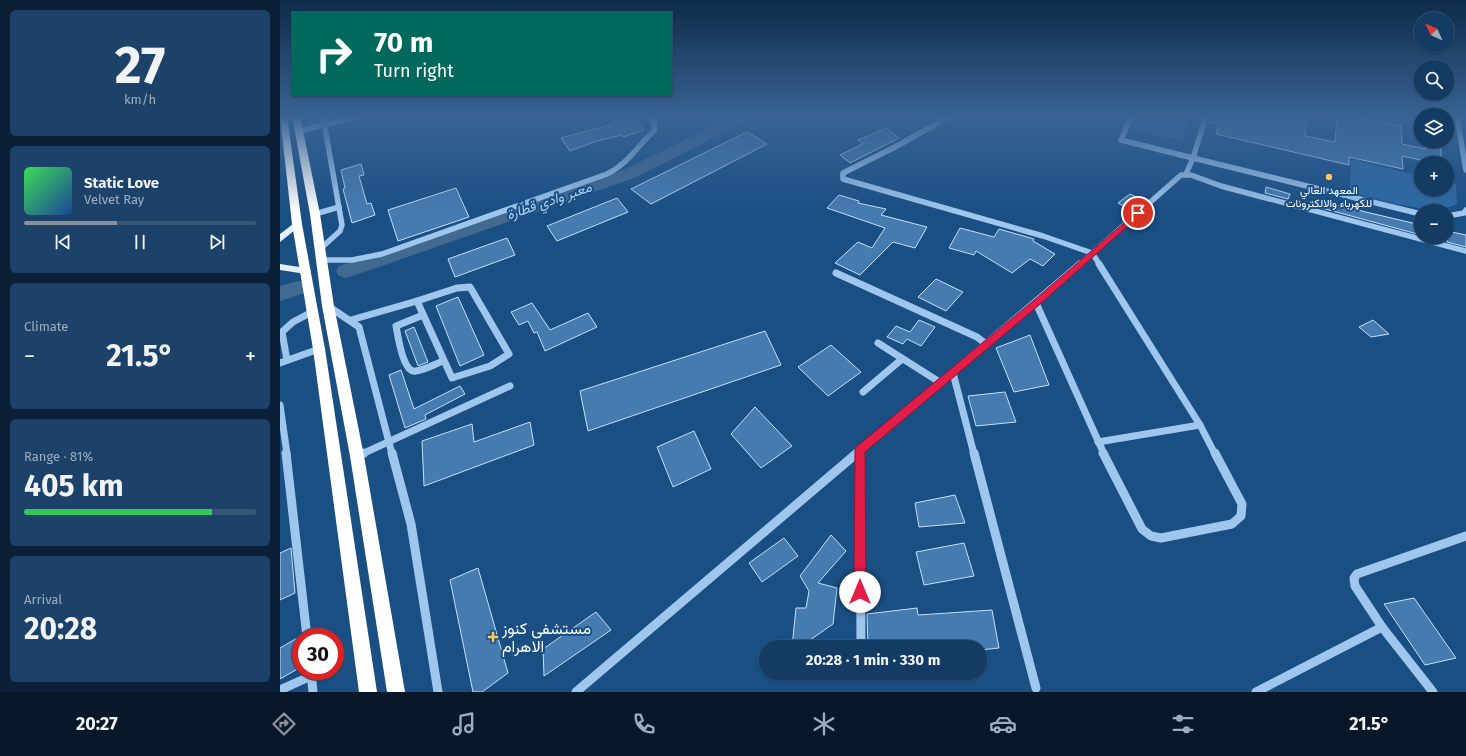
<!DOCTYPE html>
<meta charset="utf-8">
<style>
:root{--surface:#143b63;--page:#1d4269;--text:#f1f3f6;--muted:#9dadbe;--line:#335578;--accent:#8c9099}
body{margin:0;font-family:"Fira Sans",Vazirmatn,sans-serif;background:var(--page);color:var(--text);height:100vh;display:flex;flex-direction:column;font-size:15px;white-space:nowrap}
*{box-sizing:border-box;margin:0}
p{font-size:13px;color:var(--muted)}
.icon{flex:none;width:22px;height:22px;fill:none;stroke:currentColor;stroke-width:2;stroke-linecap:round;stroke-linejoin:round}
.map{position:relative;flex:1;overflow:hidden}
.drawer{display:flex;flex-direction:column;gap:10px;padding:10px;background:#0b2036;width:280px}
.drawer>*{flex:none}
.hud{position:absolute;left:12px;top:12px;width:380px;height:84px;border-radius:0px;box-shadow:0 1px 3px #0004,0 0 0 1px var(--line);background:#00695c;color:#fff;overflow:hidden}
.needle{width:26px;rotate:314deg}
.controls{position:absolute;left:1134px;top:12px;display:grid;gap:8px}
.controls a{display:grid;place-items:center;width:40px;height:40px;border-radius:50%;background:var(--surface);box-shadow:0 1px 3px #0004,0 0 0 1px var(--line);font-size:20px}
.speed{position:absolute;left:12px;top:628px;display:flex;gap:8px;font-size:20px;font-weight:700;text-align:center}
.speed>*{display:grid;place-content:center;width:52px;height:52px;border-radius:50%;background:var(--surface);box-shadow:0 1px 3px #0004,0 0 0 1px var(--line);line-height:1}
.speed .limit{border:6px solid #d22;background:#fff;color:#111}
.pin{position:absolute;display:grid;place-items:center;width:34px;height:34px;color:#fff;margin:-17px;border:2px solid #fff;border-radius:50%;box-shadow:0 1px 4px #0007}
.me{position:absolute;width:44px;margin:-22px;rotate:0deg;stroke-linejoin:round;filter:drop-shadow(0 0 3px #0008)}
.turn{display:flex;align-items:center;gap:14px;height:84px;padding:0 16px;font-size:18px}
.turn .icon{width:52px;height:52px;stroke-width:2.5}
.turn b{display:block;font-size:28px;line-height:34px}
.big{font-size:30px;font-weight:700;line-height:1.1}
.drawer .tile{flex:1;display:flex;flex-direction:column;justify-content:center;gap:6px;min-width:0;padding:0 14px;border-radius:6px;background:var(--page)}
.drawer .dial{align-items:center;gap:0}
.dial b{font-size:52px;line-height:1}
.song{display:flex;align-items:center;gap:12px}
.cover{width:48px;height:48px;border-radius:6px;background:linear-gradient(135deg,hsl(130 70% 55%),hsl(220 70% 35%))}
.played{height:4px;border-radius:2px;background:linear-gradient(90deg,var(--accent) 40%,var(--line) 40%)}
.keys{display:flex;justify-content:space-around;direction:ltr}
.heat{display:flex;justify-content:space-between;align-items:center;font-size:22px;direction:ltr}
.charge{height:6px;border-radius:3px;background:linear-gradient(90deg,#34c759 81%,var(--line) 0)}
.trip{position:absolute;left:479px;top:640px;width:228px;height:40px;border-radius:20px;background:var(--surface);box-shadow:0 1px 3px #0004,0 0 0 1px var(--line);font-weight:700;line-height:40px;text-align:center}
.tab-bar{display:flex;height:64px;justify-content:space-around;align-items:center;background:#081828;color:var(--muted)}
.tab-bar .icon{width:28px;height:28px}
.tab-bar .selected{color:var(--accent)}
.tab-bar b{font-size:18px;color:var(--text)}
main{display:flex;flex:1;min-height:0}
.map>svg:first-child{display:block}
.green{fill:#2c69a3}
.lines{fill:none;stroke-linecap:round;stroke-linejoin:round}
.river{fill:#426990;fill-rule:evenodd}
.building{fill:#467bb0;stroke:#c4dff9}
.minor-far2{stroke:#9fc6ec;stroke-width:5.5}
.minor-far1{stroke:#9fc6ec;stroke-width:7}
.minor{stroke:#9fc6ec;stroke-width:9}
.major{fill:#e4f0ff;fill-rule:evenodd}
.highway{fill:#fff;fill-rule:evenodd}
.route{fill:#e11d48;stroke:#92132f}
.poi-dot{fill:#fec55a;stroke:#1a4f84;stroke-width:1.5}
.labels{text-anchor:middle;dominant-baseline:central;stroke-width:4;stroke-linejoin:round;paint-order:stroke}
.far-poi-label{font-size:11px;fill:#fff;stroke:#1a4f84}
.water-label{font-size:14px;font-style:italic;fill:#abd0f3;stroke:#1a4f84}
.near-poi-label{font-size:16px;fill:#fff;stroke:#1a4f84;text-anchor:start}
</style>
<main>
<section class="drawer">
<div class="tile dial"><b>27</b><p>km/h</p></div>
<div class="tile">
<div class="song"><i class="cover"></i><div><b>Static Love</b><p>Velvet Ray</p></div></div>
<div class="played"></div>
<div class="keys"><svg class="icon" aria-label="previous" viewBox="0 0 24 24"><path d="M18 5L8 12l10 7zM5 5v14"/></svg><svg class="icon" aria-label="pause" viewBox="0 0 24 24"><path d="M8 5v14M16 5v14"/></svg><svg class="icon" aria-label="next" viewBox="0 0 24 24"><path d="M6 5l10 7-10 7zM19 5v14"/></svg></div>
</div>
<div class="tile"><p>Climate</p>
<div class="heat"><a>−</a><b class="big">21.5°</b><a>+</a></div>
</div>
<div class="tile"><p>Range · 81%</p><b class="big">405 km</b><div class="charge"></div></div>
<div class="tile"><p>Arrival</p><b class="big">20:28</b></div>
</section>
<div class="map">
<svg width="1186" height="692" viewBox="0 0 1186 692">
<rect width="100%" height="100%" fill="#1a4f84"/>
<g class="green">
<path d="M858 116H911L902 141 852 129Z"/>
<path d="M1075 116H1141V130Z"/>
<path d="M1071 159 1141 176V189H1167V182L1176 184 1177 203C1157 219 1095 198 1070 192Z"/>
</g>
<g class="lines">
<g class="river">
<path d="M454 116H473L471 119 357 177 73 276 66 278 59 276 56 271 59 266 345 169Z"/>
<path d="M18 281 25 283 28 288 25 293 0 301V286Z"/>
</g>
</g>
<g class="building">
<path d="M353 116 364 130 343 137 342 135 317 141 290 151 281 138 334 124 333 122Z"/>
<path d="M930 116H1027L1025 136 1055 142 1057 116H1073L1121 126 1122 144 1146 149 1144 141H1160L1162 163H1145V161L1122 156 1123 169 1069 157V165L936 134 939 124 929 122Z"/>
<path d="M606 128 619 138 570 163 560 155 583 144 578 140Z"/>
<path d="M467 132 487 144 371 204 351 189Z"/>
<path d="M81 164 84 175 79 176 87 204 91 203 95 215 72 223 63 189 65 188 61 170Z"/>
<path d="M986 187 1010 194 1008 199 985 193Z"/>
<path d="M176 188 189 217 118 241 108 210Z"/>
<path d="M850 194 861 199 849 209 838 203Z"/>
<path d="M559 195 579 201 578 203 606 209 601 215 647 227 635 248 613 242 580 275 555 263 578 242 592 248 605 228 547 208Z"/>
<path d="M337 198 348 212 277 241 267 226Z"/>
<path d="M1039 201 1141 225V235L1038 207Z"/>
<path d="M680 228 714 237 719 229 754 239 753 241 775 254 763 266 750 259 732 273 696 251 694 255 669 248Z"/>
<path d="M1167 231 1186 235V247L1167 242Z"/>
<path d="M227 238 235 255 175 277 168 259Z"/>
<path d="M656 279 683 292 666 311 638 297Z"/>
<path d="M178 297 204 355 180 366 156 306Z"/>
<path d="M252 303 270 330 308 313 317 327 265 351 257 332 254 333 248 321 239 325 231 312Z"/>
<path d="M639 320 655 327 641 346 627 339 623 344 607 337 616 326 630 332Z"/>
<path d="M1093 320 1109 334 1091 337 1079 327Z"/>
<path d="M134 327 148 362 138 366 125 331Z"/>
<path d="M485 331 501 365 308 431 300 391Z"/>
<path d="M750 335 769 385 734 392 716 348Z"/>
<path d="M551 345 581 372 548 396 518 367Z"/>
<path d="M121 370 134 409 180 386 185 394 145 415 146 419 125 428 109 375Z"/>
<path d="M725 392 736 422 696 426 688 396Z"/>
<path d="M475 407 512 446 481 468 451 434Z"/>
<path d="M250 422 254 445 144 486 142 441 192 424 194 442Z"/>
<path d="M414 431 431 469 393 487 377 447Z"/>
<path d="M675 495 685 523 639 527 635 503Z"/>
<path d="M551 535 566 551 538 583 557 588 553 624 520 647H512L516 608H526L529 591 520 576Z"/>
<path d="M504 538 518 556 482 582 469 563Z"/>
<path d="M684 543 694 576 644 585 636 552Z"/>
<path d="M11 548 15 593 0 600V553Z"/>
<path d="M198 568 228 673 202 692H193L170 580Z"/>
<path d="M1134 598 1176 658 1145 665 1104 604Z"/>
<path d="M637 608 638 615 712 610 719 648 700 650V647H588L587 614Z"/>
<path d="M316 612 331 630 264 676 263 649Z"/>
<path d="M19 637 21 667 0 679V648Z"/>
</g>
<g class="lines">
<g class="minor-far2">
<path d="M670 116 615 147 563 173V179L763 236 812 253 820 265"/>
<path d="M851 116 841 140 913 158 906 174"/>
<path d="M926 116 913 158 1141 214"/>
<path d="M1171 116 1177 117 1186 170"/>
<path d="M19 131 80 116"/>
<path d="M35 214 59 207"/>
<path d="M1167 216 1184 213 1186 210"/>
<path d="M39 250 60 231 62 225 43 116"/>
<path d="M42 260H72L102 254 327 174C348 164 358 145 375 130L373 116"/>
<path d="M799 265 901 175H911L941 186 1186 251"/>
</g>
<g class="minor-far1">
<path d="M819 264 920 425 935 454"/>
<path d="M556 273 697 337 706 344"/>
<path d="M190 287 229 354 210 366 172 378 137 301 177 288Z"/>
<path d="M756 303 824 454"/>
<path d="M48 306 79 327 112 454"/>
<path d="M143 315 116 326C118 336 123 374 136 371 145 370 155 364 163 361"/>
<path d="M71 320 137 301"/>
<path d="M598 343 661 383"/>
<path d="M7 360 2 332 13 322 32 312"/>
<path d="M0 363 39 349"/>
<path d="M673 373 694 454"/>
<path d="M583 392 622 359"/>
<path d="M0 405 7 454"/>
<path d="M818 442 920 425"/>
<path d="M580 450V454"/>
<path d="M82 454 230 386"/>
<path d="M576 454 800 264"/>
</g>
<g class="minor">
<path d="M6 453 27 637"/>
<path d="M112 453 131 524 158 692"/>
<path d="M580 453 581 647"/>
<path d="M694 453 756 688"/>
<path d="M823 453 862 529 871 536 881 538 952 524 961 516 962 504 935 453"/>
<path d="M77 456 84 453"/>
<path d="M31 672 33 692"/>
<path d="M0 690 31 676"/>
<path d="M296 692 577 453"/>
<path d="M976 692 1102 627"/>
<path d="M1153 692 1102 627 1075 586 1074 578 1077 574 1186 536"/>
</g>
<g class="major">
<path d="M17 221 21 224 20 226 0 242V234Z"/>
<path d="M0 264 26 268 31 271 26 274 0 270Z"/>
</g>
<g class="highway">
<path d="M0 116H7L22 224 45 349 97 692H79L33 349 12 224Z"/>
<path d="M12 116H20L40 214 54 306 84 456 125 692H107L70 456 42 306 30 214Z"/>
</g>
</g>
<linearGradient id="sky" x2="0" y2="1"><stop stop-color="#0e2b49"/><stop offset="0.55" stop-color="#386394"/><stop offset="1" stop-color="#386394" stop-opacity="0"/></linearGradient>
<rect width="1186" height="212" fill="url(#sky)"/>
<path class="route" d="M858 211 861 213 860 215 759 305 585 452 586 592 584 596 580 598 576 596 574 592 575 450 576 447 753 301Z"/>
<g class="poi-dot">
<circle cx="1049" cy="177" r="4"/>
<path d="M211 631h4v4h4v4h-4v4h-4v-4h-4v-4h4z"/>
</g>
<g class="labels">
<g class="far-poi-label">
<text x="1049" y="190">المعهد العالي<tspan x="1049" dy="13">للكهرباء والالكترونات</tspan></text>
</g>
<g class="water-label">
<text transform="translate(269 201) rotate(-19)">معبر وادي قطّارة</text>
</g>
<g class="near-poi-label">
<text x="222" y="628">مستشفى كنوز<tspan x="222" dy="18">الاهرام</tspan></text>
</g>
</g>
</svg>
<div class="controls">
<a><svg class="needle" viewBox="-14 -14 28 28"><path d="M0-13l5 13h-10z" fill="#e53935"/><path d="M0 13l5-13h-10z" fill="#9dadbe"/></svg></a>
<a><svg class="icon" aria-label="search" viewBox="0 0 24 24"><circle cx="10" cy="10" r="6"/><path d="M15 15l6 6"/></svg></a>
<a><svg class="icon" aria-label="layers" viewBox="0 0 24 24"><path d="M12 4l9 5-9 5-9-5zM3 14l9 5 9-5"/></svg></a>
<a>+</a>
<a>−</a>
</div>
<div class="speed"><div class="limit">30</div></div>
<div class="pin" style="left:858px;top:213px;background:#d93025"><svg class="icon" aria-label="arrive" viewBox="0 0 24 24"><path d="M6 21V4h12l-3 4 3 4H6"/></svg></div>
<svg class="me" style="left:580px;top:592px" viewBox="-20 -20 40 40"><circle r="19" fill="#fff"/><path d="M0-13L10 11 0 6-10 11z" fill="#e11d48"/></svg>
<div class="trip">20:28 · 1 min · 330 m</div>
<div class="hud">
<div class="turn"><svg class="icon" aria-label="right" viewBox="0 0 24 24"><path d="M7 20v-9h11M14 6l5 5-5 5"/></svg><div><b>70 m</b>Turn right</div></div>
</div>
</div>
</main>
<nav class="tab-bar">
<b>20:27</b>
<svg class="icon selected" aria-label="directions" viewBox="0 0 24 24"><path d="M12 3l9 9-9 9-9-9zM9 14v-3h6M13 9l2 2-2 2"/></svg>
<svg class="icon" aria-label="music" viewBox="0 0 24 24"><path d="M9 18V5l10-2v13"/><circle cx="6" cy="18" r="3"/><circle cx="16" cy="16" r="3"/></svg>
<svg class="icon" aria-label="phone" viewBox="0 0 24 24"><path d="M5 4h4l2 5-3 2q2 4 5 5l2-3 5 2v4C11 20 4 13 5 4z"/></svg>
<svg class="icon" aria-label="climate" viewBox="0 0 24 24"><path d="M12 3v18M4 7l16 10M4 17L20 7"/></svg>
<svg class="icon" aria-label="car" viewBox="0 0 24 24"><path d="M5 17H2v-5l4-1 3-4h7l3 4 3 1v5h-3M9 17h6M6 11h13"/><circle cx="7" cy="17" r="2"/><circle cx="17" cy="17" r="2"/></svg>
<svg class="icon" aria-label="filters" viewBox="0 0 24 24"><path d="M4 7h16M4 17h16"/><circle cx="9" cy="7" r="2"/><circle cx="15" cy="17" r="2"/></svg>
<b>21.5°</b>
</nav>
